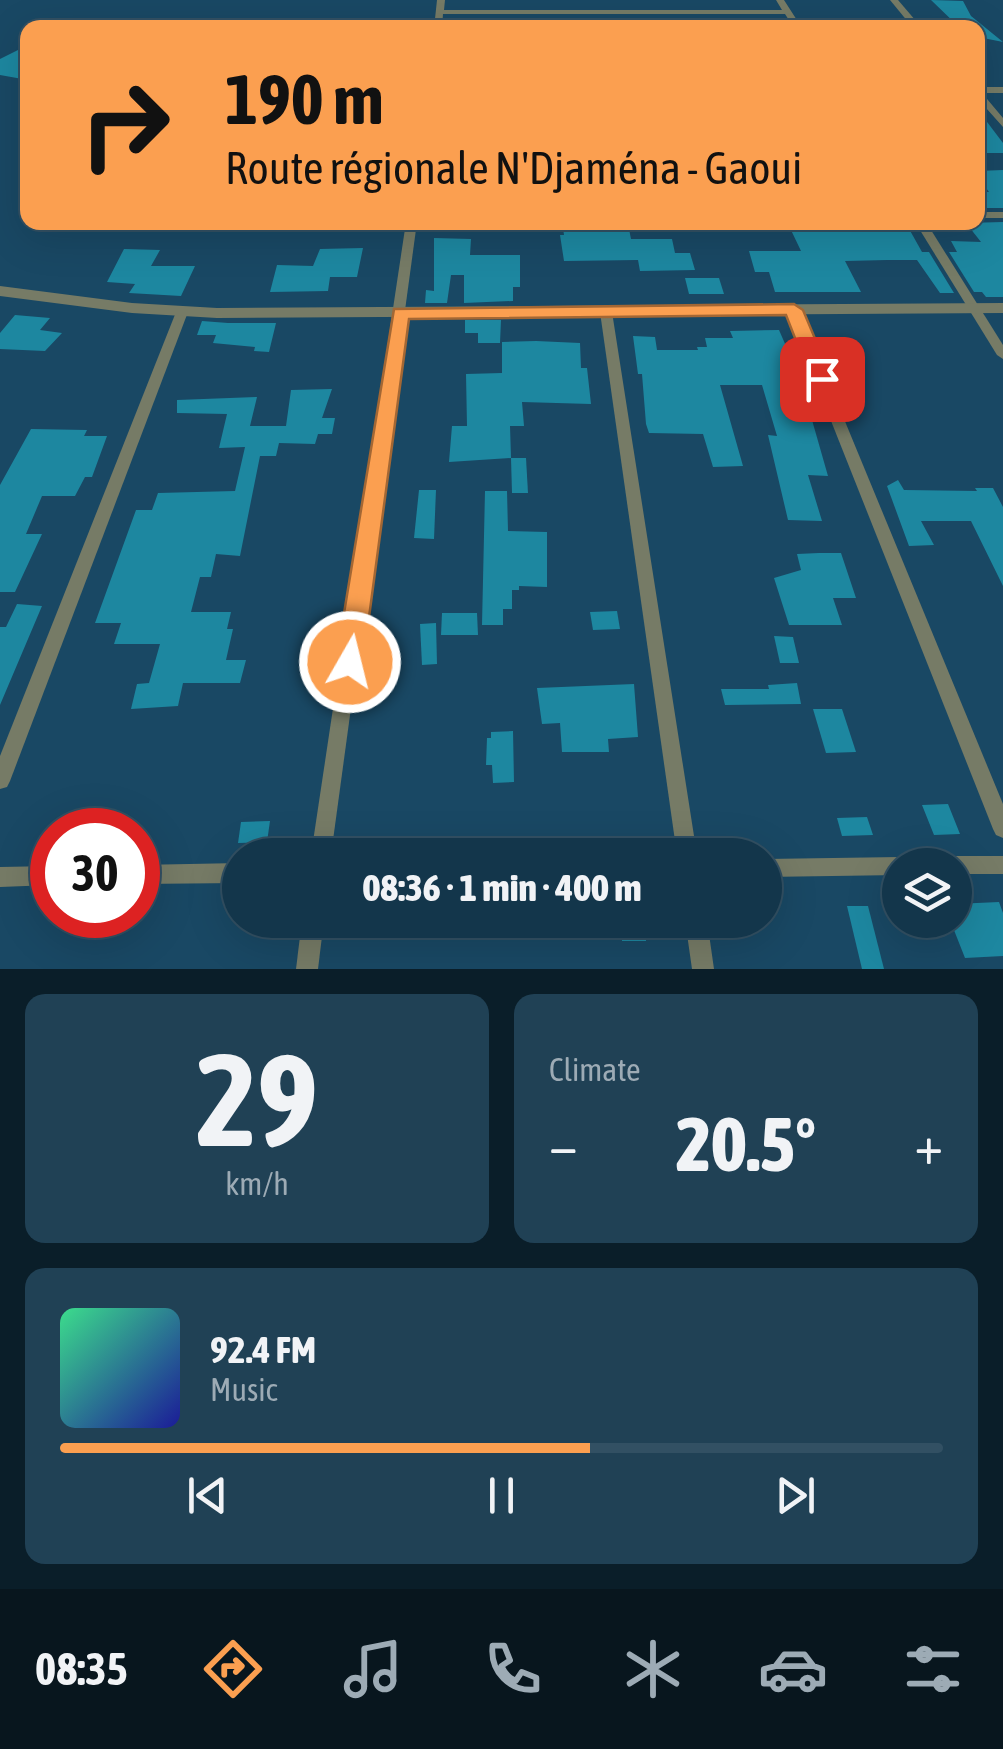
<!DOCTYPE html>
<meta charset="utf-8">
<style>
:root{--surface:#13364b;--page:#204155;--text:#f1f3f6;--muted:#9dabb5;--line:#325063;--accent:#fb9f50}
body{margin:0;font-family:"Asap Condensed",sans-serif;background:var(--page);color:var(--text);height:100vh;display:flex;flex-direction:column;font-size:38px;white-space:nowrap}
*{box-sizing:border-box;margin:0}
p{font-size:32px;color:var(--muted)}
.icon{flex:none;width:55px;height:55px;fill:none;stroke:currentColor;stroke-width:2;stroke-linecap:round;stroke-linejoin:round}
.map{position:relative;height:969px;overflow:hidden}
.drawer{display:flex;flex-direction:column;gap:25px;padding:25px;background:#0a1e29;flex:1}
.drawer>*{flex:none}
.hud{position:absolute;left:20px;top:20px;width:965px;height:210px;border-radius:20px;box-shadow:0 10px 40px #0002,0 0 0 2px var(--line);background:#fb9f50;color:#111;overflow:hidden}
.fabs{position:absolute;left:882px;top:848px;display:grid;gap:20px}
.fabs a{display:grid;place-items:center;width:90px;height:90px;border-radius:50%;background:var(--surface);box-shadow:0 10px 40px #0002,0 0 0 2px var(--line);font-size:50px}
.speed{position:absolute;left:30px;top:808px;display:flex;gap:20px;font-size:50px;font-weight:700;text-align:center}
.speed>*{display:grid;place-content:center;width:130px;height:130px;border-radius:50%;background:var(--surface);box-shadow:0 10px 40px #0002,0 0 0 2px var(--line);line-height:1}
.speed .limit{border:15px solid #d22;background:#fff;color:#111}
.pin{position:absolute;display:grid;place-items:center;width:85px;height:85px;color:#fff;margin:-42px;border-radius:20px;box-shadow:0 5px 15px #0006}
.me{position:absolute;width:110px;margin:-55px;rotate:8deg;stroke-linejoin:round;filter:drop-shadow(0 0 8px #0008)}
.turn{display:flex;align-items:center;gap:35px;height:210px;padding:0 40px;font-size:45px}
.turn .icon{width:130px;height:130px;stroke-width:2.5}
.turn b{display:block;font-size:70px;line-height:85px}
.big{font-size:75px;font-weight:800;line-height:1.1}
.drawer .tile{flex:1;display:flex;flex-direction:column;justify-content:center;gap:15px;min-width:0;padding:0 35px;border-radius:20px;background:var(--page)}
.drawer .dial{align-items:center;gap:0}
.dial b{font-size:130px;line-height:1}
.song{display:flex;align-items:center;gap:30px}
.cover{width:120px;height:120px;border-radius:15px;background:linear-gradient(135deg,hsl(150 70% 55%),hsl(240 70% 35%))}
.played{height:10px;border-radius:5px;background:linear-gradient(90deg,var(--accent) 60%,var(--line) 60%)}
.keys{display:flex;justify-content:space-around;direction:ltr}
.heat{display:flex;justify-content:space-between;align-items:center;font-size:55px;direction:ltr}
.drawer .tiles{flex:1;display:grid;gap:25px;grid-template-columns:1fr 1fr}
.tile:last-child{grid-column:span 2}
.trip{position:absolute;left:222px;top:838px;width:560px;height:100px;border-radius:50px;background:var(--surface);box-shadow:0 10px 40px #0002,0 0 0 2px var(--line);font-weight:800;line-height:100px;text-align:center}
.menu{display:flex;height:160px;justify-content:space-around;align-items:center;background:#08161e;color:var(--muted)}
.menu .icon{width:70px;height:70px}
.menu .active{color:var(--accent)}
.menu b{font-size:45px;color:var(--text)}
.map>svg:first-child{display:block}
.building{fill:#1d87a0}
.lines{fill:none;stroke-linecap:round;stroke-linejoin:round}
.minor{fill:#767b66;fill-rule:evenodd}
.tertiary{fill:#767b66;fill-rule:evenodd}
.route{fill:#fb9f50;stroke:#a36734;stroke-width:2.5}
</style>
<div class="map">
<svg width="1003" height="969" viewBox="0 0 1003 969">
<rect width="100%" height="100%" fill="#194864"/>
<g class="building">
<path d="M931 0 963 1 971 16 1003 42 978 37V28H960Z"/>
<path d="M447 18H529L530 28H449Z"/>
<path d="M28 45V80L0 75V59Z"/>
<path d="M978 110 1003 143V153H983L978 145Z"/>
<path d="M1003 170V208H978V192H989L978 177V171Z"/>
<path d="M1003 222V297H986L982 292H974L949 252H957L951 241 981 242 966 223Z"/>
<path d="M908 227 922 252H929L954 293H940L917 260H887L845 261 861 292H775L769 272H755L749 251H801L790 228Z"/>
<path d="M563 228 629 229 631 239H672L675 253H690L695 270 640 271 638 260 564 261 560 235H564Z"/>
<path d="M434 238 471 239 470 255H520V287H513V301L464 303V275H451L447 303H425L426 290 434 291Z"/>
<path d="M363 248 357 277H330L328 291 270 292 277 265 313 266 320 249Z"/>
<path d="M124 249 160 250 151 266H195L181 296 129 293 135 284 107 282Z"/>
<path d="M685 278H719L724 294H689Z"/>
<path d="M15 315 50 318 40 330 62 333 45 351 0 349V333Z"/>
<path d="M465 320H501L500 343H478V333H465Z"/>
<path d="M202 321 228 323H276L269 352 254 351 255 347 213 343 216 335H197Z"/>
<path d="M779 330 800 378 828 476 808 475 822 521 788 520 768 435 777 436 762 385H720L743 466 713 467 703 434 649 433 646 424 642 374H638L633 336 655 337 657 350H698L697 347H707L705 338H733L730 331Z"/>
<path d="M536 341 580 343 581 368H587L591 404 522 402 524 426H510L511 458 449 462 452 426H467L466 374 502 373V342Z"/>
<path d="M332 389 322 418H335L332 434H318L315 444 279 443 276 456H260L240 556 216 554 211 577H200L191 612H231L227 629H233L226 660H246L240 683H183L178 706 131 709 137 684 149 683 160 644H114L121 623H95L136 510H152L158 493 235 491 245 447 219 448 227 414 177 413V400L257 397 250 426H286L291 390Z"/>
<path d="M31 429 87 430 84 436H107L92 477H85L75 496H42L26 534H42L15 592H0V485Z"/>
<path d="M511 458H526L528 493H512Z"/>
<path d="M898 480 904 490 977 491 975 488H993L1003 507V586L971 521H921L934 545 909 546 887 486Z"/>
<path d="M419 490H436L434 539 414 538Z"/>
<path d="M485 491H507L508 531 547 532V587L519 586V590H512V609H503V625H482Z"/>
<path d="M819 553H841L856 598H833L842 625H789L774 578 801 570 797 554Z"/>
<path d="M17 604 42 606 0 705V627H6Z"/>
<path d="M617 611 620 629 593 630 590 612Z"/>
<path d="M442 613H477L478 635H441Z"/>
<path d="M436 623 437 664 422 665 420 624Z"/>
<path d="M774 636 793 637 799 663H780Z"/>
<path d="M797 683 801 704 725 705 721 689H769L768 685Z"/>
<path d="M634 684 638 737 608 739 609 752H562L560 723 542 724 537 688Z"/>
<path d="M813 709H842L856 752 826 753Z"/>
<path d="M513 731 514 782 493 783 492 765H486L487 738H491V732Z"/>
<path d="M948 804 960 834 934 835 922 805Z"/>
<path d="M867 817 873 835 842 836 837 818Z"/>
<path d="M270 821 267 842 238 843 241 822Z"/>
<path d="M999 902 1003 913V956L965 958 950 920H955V904Z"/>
<path d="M847 906H868L884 969H862Z"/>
<path d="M621 920H645L646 941H622Z"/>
</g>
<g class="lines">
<g class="minor">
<path d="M437 0H445L444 10H782L776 0H784L802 28H794L785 14H443L442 28H434Z"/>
<path d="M890 0H898L922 28H913Z"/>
<path d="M978 87H1003V93H982L1003 118V127L978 99Z"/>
<rect x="978" y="212" width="25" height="6"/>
<path d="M406 222H417L331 855H311Z"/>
<path d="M915 222H926L1003 345V359L997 355Z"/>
<path d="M793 306 799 310 1003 804V838L996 835 993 829 787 310Z"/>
<path d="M182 308 188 312 10 781 7 787 0 789V756L176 312Z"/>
<path d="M606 308 612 312 697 855H677L600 312Z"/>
<path d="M955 856H1003V874H955V865H945L948 858Z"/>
<path d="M900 857 907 859 910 865H900V875L765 877V859Z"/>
<path d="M240 863V883L138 884V865Z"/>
<path d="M52 866V885L0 887V867Z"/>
<path d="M302 920H324L318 969H296Z"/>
<path d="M685 920H707L714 969H692Z"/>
</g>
<path class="tertiary" d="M0 286 132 303 217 308 1003 303V313L217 318 132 313 0 296Z"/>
</g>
<path class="route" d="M794 304 803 310 832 379 829 383H814L811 379 786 315 409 319 363 662 359 669 350 672 340 669 336 662 394 309Z"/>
</svg>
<div class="fabs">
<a><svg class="icon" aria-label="layers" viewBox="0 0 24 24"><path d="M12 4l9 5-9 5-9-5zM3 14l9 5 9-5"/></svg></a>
</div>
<div class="speed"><div class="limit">30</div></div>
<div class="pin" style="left:822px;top:379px;background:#d93025"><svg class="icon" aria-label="arrive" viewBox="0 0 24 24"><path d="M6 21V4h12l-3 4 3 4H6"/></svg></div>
<svg class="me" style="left:350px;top:662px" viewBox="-20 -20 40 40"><circle r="17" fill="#fb9f50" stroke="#fff" stroke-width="3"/><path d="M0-11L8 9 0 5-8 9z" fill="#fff"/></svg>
<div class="trip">08:36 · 1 min · 400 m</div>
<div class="hud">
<div class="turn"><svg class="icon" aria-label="right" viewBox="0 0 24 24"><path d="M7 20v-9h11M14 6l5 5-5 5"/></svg><div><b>190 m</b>Route régionale N'Djaména - Gaoui</div></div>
</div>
</div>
<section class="drawer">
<div class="tiles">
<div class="tile dial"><b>29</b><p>km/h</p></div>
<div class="tile"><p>Climate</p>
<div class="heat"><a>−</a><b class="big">20.5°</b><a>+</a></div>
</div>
<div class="tile">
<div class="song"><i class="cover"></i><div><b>92.4 FM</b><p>Music</p></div></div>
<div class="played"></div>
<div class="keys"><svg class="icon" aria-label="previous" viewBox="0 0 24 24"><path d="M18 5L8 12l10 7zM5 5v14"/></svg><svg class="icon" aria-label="pause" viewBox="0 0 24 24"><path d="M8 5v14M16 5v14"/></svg><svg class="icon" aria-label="next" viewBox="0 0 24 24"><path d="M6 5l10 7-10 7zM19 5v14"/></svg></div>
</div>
</div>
</section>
<nav class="menu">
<b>08:35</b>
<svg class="icon active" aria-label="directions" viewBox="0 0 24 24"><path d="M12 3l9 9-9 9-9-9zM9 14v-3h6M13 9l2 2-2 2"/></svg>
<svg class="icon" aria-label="music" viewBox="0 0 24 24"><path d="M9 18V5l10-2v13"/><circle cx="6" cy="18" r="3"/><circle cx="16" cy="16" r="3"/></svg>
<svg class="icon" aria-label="phone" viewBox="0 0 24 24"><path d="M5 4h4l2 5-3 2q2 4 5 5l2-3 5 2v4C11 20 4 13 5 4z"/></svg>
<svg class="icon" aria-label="climate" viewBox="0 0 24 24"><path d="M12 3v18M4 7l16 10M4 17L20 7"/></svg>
<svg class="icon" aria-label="car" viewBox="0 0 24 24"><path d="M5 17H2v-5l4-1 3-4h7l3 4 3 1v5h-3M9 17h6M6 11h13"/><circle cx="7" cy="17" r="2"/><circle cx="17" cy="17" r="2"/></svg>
<svg class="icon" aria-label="filters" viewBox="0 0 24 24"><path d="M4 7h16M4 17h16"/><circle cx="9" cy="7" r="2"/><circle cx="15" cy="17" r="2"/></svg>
</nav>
